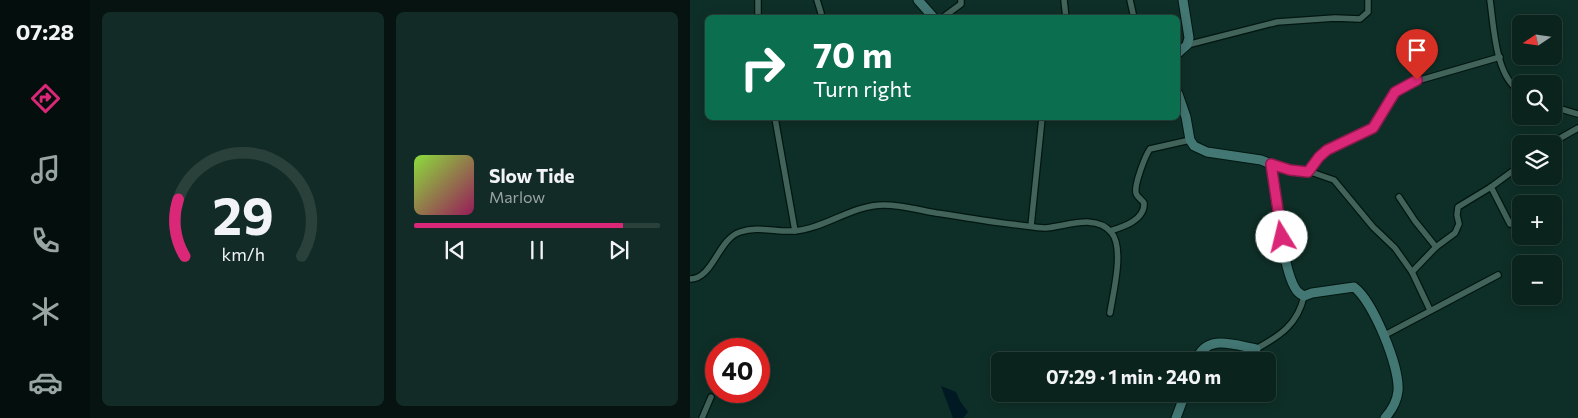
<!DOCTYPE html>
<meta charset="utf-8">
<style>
:root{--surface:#0a231d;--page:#132b26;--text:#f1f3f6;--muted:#99a4a4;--line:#2a403b;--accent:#db2777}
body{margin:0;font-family:Commissioner,sans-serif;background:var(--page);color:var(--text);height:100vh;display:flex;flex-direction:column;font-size:19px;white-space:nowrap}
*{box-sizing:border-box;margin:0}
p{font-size:16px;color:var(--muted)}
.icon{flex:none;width:28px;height:28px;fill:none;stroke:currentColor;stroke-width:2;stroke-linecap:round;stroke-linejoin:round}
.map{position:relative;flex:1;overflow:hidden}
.details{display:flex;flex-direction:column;gap:12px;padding:12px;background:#061310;width:600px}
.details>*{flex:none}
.guide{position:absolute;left:15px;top:15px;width:475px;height:105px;border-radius:8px;box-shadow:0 2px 12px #0003,0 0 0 1px var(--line);background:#0b6e4f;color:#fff;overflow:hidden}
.needle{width:32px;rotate:257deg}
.tools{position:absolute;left:822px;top:15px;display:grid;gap:10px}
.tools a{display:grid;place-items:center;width:50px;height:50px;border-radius:8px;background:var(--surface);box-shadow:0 2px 12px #0003,0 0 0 1px var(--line);font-size:25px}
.speed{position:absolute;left:15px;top:338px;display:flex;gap:10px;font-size:25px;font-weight:700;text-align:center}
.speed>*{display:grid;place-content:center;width:65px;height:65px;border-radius:50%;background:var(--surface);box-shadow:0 2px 12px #0003,0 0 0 1px var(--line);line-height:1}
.speed .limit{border:8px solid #d22;background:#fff;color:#111}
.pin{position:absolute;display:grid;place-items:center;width:42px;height:42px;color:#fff;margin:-51px -21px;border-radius:50% 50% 50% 0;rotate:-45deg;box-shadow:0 0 5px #0007}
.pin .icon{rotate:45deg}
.me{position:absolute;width:55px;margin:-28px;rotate:351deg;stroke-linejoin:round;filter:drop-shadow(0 0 4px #0008)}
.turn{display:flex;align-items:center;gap:18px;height:105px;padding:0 25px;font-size:22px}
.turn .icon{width:65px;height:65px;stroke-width:2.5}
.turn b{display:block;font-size:35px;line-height:42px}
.details .widget{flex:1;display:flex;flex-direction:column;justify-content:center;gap:8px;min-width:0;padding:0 18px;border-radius:8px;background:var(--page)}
.details .dial{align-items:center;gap:0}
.dial svg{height:130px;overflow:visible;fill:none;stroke:var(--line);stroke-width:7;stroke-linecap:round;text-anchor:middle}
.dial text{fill:var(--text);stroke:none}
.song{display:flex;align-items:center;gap:15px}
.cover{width:60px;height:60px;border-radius:8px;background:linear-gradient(135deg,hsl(90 70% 55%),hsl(330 70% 35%))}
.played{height:5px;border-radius:2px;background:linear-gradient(90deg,var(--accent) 85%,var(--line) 85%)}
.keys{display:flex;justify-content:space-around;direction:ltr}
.details .tiles{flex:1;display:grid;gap:12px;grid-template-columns:repeat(2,1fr)}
.trip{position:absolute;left:301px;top:352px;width:285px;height:50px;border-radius:8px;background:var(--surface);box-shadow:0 2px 12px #0003,0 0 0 1px var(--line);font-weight:700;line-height:50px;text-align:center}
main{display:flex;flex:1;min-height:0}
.tabs{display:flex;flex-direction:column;width:90px;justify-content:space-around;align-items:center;background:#040e0c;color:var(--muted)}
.tabs .icon{width:35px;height:35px}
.tabs .active{color:var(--accent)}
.tabs b{font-size:22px;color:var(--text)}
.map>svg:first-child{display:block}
.water{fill:#001923}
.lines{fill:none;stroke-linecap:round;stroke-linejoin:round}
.street-casing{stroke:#001610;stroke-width:8}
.secondary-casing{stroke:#001610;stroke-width:11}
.street{stroke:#42635a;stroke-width:5.5}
.secondary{stroke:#437773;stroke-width:9}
.route-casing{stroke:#8e194d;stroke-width:12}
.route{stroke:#db2777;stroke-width:9}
</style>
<main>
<nav class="tabs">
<b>07:28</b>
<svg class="icon active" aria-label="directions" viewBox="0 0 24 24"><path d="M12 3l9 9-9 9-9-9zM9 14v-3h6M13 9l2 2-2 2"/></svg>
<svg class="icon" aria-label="music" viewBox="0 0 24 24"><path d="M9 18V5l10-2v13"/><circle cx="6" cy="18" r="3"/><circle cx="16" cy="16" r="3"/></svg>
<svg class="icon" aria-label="phone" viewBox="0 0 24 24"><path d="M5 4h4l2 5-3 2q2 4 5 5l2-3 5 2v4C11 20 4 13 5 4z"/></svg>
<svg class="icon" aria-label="climate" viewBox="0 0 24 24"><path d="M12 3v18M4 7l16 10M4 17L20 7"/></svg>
<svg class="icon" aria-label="car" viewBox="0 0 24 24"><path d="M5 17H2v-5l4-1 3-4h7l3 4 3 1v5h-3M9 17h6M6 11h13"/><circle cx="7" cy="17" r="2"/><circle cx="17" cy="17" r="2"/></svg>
</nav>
<section class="details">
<div class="tiles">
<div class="widget dial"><svg viewBox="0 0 100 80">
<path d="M14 69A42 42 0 1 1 86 69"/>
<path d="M14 69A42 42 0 0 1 10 34" stroke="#db2777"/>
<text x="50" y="56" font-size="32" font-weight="700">29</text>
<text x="50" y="72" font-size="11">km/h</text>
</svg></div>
<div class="widget">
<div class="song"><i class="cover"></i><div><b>Slow Tide</b><p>Marlow</p></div></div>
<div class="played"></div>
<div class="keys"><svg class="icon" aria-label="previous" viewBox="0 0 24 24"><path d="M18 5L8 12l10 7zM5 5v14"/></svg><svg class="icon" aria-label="pause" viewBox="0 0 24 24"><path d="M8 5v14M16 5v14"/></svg><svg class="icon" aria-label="next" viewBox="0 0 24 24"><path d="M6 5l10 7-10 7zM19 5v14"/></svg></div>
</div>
</div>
</section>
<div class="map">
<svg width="888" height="418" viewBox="0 0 888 418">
<rect width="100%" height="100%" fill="#0e2f27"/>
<path class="water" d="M251 386 266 392 270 401 278 412 273 418H263Z"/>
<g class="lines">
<g class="street-casing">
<g id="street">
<path d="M127 0 131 13"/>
<path d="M374 0 376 18"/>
<path d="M440 0 444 18"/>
<path d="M800 0C804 27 805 77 831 92"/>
<path d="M68 18V0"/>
<path d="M252 18 271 4V0"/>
<path d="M497 45 587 22 645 18 670 19 678 12V0"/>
<path d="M864 107 888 114"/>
<path d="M85 118 105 231"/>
<path d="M860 144 888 128"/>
<path d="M581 164 600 170 618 171 644 180 683 227 705 248 722 272 740 310"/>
<path d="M618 171 629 157 637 150 683 129 705 92 727 81 810 57"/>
<path d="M801 187 820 224"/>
<path d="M709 197 725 221 746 247"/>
<path d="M341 226 352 118"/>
<path d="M420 231C433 227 455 220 454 203 452 200 447 197 446 193 444 185 455 156 460 149L500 140"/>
<path d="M722 272 746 247 765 233 769 224 767 215 768 207 801 187 831 165"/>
<path d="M0 279C23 279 28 239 50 232 67 226 86 232 103 231 135 229 161 205 194 205 211 205 229 210 246 213 274 217 301 222 329 225 337 226 347 228 355 228 375 227 405 213 421 232 435 248 423 293 420 313"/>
<path d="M693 336 808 275"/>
<path d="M566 349C590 336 608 324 614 296"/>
<path d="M12 418 21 397"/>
</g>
</g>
<g class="secondary-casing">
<g id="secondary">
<path d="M228 0 244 18"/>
<path d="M488 53 497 45 499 38 493 0"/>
<path d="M488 94 496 117 500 140 504 146 517 152 571 160 581 164C586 190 592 276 608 292 610 294 612 295 614 296L622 293 664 287C683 301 710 367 708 391 707 401 702 410 695 418"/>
<path d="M506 361C516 333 544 345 566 349"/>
<path d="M486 418 495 394"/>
</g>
</g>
<use href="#street" class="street"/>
<use href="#secondary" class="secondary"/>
</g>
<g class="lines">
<g class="route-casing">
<path id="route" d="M592 237 581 164 600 170 618 172 629 157 637 150 683 128 705 92 727 80"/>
</g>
<use href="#route" class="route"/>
</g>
</svg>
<div class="tools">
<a><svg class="needle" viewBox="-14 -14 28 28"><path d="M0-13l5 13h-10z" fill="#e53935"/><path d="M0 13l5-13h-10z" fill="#99a4a4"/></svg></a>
<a><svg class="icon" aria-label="search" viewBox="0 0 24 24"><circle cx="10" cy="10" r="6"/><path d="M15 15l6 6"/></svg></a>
<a><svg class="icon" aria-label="layers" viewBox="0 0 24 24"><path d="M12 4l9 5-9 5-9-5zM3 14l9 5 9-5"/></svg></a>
<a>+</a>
<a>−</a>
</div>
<div class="speed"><div class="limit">40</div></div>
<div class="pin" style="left:727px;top:80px;background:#d93025"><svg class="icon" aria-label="arrive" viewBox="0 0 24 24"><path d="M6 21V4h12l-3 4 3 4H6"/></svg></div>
<svg class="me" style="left:592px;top:237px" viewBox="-20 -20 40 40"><circle r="19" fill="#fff"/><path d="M0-13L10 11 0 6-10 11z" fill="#db2777"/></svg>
<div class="trip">07:29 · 1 min · 240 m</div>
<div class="guide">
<div class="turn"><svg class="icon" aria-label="right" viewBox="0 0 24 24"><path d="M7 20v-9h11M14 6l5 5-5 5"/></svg><div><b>70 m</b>Turn right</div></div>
</div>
</div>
</main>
